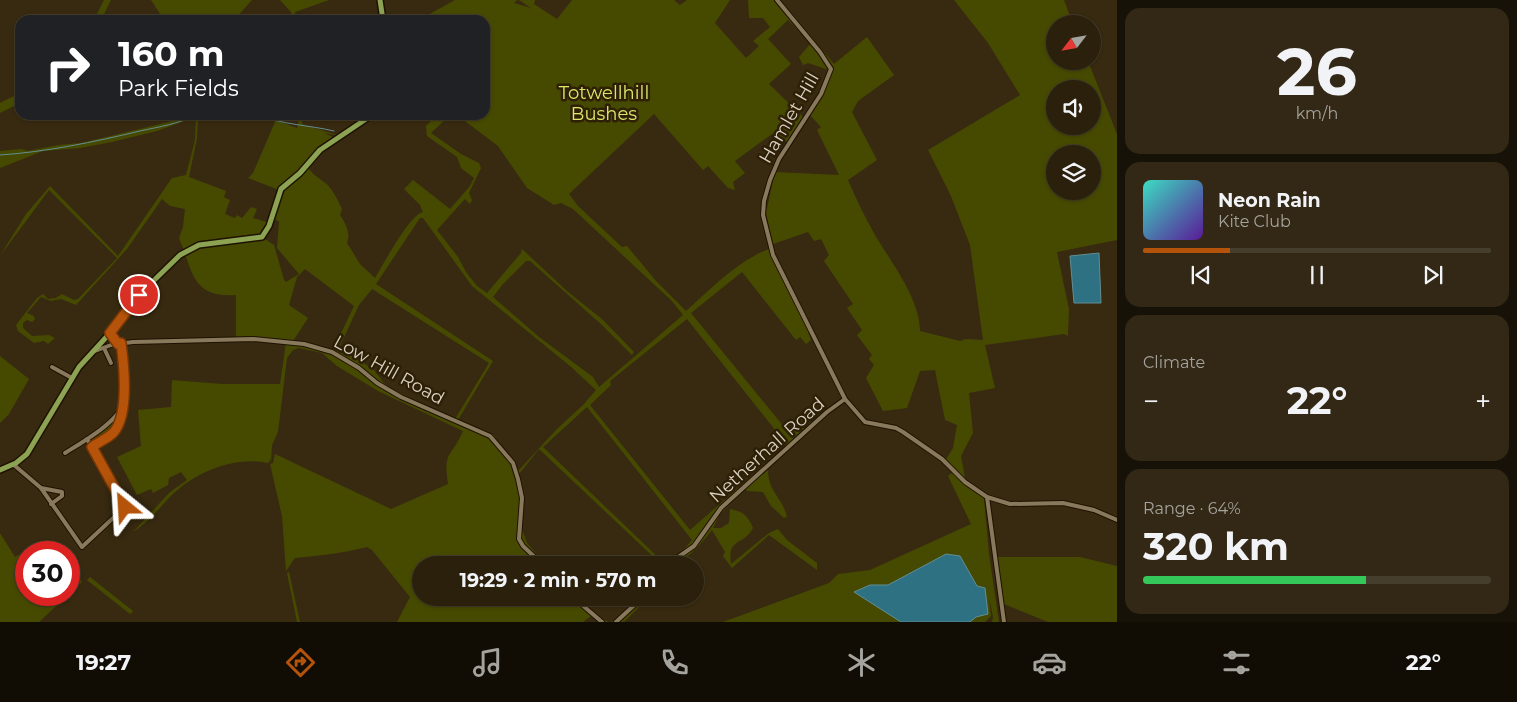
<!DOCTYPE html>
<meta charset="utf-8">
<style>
:root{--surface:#2a200c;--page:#322815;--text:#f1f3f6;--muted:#a5a39d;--line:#463e2d;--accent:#b45309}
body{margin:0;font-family:Montserrat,sans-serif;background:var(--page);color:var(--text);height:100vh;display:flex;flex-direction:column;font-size:19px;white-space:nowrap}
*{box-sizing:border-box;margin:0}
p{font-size:16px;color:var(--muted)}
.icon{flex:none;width:28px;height:28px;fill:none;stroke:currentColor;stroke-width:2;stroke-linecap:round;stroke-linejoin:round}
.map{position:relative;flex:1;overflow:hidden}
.sheet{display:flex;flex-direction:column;gap:8px;padding:8px;background:#171207;width:400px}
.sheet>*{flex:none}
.guide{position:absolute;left:15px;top:15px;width:475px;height:105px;border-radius:15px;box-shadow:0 1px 4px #0004,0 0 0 1px var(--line);background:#202124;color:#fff;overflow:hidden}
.needle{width:32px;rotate:239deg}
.tools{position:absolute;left:1046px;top:15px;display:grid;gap:10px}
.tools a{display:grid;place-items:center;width:55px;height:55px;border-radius:50%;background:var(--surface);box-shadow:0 1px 4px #0004,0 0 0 1px var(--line);font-size:25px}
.speed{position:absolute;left:15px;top:541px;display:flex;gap:10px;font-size:25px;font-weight:700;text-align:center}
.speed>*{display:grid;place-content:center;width:65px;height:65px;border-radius:50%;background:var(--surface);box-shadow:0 1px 4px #0004,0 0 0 1px var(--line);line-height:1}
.speed .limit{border:8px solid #d22;background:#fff;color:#111}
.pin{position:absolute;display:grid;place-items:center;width:42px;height:42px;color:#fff;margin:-21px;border:2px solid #fff;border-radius:50%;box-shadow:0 1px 5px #0007}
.me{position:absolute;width:55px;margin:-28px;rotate:333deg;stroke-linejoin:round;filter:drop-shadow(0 0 4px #0008)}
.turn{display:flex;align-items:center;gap:18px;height:105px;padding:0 20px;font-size:22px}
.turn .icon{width:65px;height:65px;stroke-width:2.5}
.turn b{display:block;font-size:35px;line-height:42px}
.big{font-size:38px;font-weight:700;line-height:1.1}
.sheet .widget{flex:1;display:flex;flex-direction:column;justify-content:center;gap:8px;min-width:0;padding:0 18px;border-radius:15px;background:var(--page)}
.sheet .dial{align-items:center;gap:0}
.dial b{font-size:65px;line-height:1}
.song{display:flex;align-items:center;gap:15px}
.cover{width:60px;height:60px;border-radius:8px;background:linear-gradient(135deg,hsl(170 70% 55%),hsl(270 70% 35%))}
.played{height:5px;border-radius:2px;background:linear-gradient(90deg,var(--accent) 25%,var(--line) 25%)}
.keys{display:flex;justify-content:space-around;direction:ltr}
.heat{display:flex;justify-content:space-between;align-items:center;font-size:28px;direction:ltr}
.charge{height:8px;border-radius:4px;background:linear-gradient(90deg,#34c759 64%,var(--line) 0)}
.trip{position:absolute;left:412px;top:556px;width:292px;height:50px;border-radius:25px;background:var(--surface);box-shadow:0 1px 4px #0004,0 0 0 1px var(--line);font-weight:700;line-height:50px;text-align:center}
.tab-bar{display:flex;height:80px;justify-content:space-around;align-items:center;background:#110d05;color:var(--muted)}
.tab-bar .icon{width:35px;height:35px}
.tab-bar .active{color:var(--accent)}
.tab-bar b{font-size:22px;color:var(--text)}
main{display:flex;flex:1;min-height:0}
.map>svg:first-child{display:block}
.green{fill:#464a00;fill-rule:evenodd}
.water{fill:#2e7182;stroke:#628e95}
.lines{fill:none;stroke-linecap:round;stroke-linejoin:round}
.stream{stroke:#628e95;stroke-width:1}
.minor-casing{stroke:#1f1200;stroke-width:6}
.major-casing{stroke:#1f1200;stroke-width:8}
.minor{stroke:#88785c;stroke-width:4}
.major{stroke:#8ba352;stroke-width:5}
.route-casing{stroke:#753606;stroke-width:12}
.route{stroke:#b45309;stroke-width:9}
.labels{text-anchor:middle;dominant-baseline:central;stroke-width:5;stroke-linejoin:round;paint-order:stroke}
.park-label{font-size:18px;fill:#dce668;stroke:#2e2006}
.street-label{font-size:18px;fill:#dad1c2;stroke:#2e2006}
</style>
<main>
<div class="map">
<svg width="1117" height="622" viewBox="0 0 1117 622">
<rect width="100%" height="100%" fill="#382a10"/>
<g class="green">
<path d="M104 0H111L101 20H94Z"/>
<path d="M151 0H252L234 20H164Z"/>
<path d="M280 0H329L295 12 296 20H292L291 12Z"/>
<path d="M455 0H517L514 3 531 8 519 0H535L534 4 557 19 572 0H674L680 5 687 0H730L715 23 746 58 759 46 753 41 770 27 763 18H749L748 0H781L834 64 867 37 894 75 858 101 852 112 877 160 848 180C856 199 865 217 875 235 891 262 920 299 920 331L960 341 966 339 983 340 970 245 951 196 928 150 1020 95 988 43 954 0H1064L1073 24H1055V61H1088L1117 134V240L1057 252 1069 309 1068 336 1064 334 985 345 995 388 969 393 973 433 961 456 965 478 945 461 953 448 957 425 945 420 935 370 920 371 907 408 883 411 866 378 874 365 869 359 872 355 857 335 862 330 847 308 853 304 824 261 829 255 821 239 814 241 808 232 773 244 766 213 775 172 839 175 817 130 821 127 809 114 819 101 832 71 808 63 803 65 799 57 811 43 788 20 768 39 791 64 769 84 803 117 787 142 772 134 735 161 745 173 733 182 735 190 728 188 708 166 703 170 654 114 569 194 578 206 622 247 627 246 656 281 686 311C711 289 737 261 769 249L802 315 811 340 806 344 800 337 796 340 742 272 691 313 789 433 805 419 808 424 787 445 687 319 610 381 611 385 590 405 690 530 768 462 770 465 757 478 768 470C768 492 783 498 787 517L784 518 771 506 763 492 747 491 745 488 728 503 730 504 720 514 713 528H721L729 523 730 509C743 511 748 516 753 528 744 546 727 537 731 564L769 533 778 529 787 540 817 563V570L769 535 732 568 723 556 725 552 712 530C698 547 685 565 662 565L539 449 519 474 524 502 522 529 527 543 546 565H421V598H578L602 619 609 622H602L594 614 583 622H397L410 597 372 550 367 547C339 554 323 555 295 558L286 571 282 516 270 464 273 463 275 454 391 509 448 484C443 450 451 459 463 431L378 391 337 366 322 353 299 348 293 350 287 358 278 432 272 445 271 461 269 458 270 461 268 463C233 455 190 474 167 500 156 512 147 523 133 532L170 492 187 480 181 472 169 478 168 485 153 493 151 489 137 495 117 457 141 446 138 410 171 407 172 380 222 384H280L286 343 333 350 354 306 305 269 297 277 289 305 308 318 293 341 236 339V295C191 298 193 271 179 238L183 227 185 209 170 206 162 199 127 249 76 305 61 299 51 301 41 297 27 313 34 316 35 319 32 322 27 320 23 323V328L32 336 49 335 55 338 48 344 44 341 34 343 18 331 16 325 37 298 43 294 48 299 56 298 62 294 74 300 78 299 117 258 49 190 0 256 26 214 50 186 118 256 172 178 186 175 195 140 196 117 157 131 112 142 80 148 43 151 0 168V151L21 149 28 151 58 145 81 143 198 115 197 138 189 177 226 191 224 197 230 200 225 214 235 218 237 215 242 218 251 207 257 209 253 218 270 223 279 190 248 178 253 173 275 122 257 115H263L297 128 300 115H303L302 124 340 136 324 133 333 137 306 165C311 173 317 177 324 182 332 187 338 201 342 209L340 215C346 224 351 234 347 243L360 264 375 278C383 265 410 214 423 212L420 205 404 189 413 180 450 209 470 186 474 178 461 168 457 157 427 136 426 126 437 115H450L431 133 461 154 479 163 481 168 469 193 472 200 470 204 465 199 437 230 458 257 466 272 477 286 487 293 521 253 522 249 568 292 602 319 634 352 632 355 602 325 530 261H526L503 284 493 297 539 337 593 377 599 387 683 315 672 301 573 209 561 203 554 205 527 188 498 146 457 115H485V20H419ZM1055 89H1092V126H1055ZM1055 154H1092V191H1055ZM420 218H423L472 286 570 366 596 390 584 404 557 429 519 470 494 435 458 420 493 361 376 284ZM275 219 279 222 277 248 299 274 286 282 284 280 274 245 262 237ZM372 289 489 363 455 419 392 389 384 383 373 369 339 348 359 305ZM587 407 692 540 681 553 665 564 543 447Z"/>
<path d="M20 93V103L0 113V103Z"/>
<path d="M0 356 29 379 9 414 0 423Z"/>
<path d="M114 418 118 419 117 428 95 444 91 443 92 439 104 430Z"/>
<path d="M953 472 967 486 984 498 989 554 999 622H992L993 617 989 597 991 616 985 622H723L829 583 838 574 870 570 971 524 948 476Z"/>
<path d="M0 533 15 557 45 541 54 552H26V595H68L39 622H0Z"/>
<path d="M997 557H1080L1117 566V622H1048L1004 604Z"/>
<path d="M69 569 82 582 69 594Z"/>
<path d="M289 572 300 622H297L287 573Z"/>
<path d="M90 577 133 611 130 614 87 580Z"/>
<path d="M639 598H648L624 622H610L615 621Z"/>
</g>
<g class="water">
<path d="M1099 253 1101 303H1074L1070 256Z"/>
<path d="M946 554 960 556 977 586 985 588 988 614 976 617 970 622H901L854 592 870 585H888Z"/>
</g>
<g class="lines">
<g class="stream">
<path d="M259 115C283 125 309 125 334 131"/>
<path d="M0 155C46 152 94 142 140 131 158 127 179 124 195 115"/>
</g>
<g class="minor-casing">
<g id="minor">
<path d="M777 0 820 52 831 69 821 94 779 159 770 180 764 201 763 215 773 255 845 399 865 422 896 428 903 432 942 459 965 482 987 497 1010 504 1063 503 1094 510 1117 520"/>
<path d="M110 333 118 344"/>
<path d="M104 348 111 363"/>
<path d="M95 351 111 345 133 342 253 339 304 344 332 352 359 368 377 383 401 397 490 436 513 463 518 479 522 498 519 539 523 546 543 565"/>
<path d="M52 367 72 378"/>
<path d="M92 447 115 431 121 410"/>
<path d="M65 453C81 443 116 423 122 406 129 386 124 363 121 343"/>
<path d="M14 465 41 488 82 547 126 506 87 439"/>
<path d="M41 488 62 492V496L51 504"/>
<path d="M987 497 1004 622"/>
<path d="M667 565 694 546 721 508 827 412 845 399"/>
<path d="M574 598 602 622"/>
<path d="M616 622 642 598"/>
</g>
</g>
<g class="major-casing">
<g id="major">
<path d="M380 0 383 20"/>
<path d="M0 470 16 463 27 454 79 367 110 333 139 295 180 255 199 245 262 237 269 226 281 189 300 173 320 150 372 115"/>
</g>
</g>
<use href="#minor" class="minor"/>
<use href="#major" class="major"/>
</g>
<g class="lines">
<g class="route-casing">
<path id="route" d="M125 507 92 447C98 442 109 438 114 432 129 414 124 365 121 343L118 344 110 333 139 295"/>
</g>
<use href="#route" class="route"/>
</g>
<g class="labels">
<g class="park-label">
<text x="604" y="93">Totwellhill<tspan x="604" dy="21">Bushes</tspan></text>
</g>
<g class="street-label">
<text transform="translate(789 118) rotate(-60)">Hamlet Hill</text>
<text transform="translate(389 370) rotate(29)">Low Hill Road</text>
<text transform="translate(767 450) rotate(-42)">Netherhall Road</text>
</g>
</g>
</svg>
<div class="tools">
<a><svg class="needle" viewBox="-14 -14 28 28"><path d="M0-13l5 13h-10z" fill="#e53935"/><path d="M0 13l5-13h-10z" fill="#a5a39d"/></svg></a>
<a><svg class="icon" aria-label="sound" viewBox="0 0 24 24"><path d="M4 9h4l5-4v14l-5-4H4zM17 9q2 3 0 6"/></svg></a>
<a><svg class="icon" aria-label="layers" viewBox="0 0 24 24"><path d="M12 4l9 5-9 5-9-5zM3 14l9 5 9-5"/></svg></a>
</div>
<div class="speed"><div class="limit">30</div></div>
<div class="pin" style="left:139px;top:295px;background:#d93025"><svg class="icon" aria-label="arrive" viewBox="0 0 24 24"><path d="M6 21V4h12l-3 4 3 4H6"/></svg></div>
<svg class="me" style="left:125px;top:507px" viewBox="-20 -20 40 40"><path d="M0-17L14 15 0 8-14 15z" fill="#b45309" stroke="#fff" stroke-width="4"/></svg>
<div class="trip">19:29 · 2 min · 570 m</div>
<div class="guide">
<div class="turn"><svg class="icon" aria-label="right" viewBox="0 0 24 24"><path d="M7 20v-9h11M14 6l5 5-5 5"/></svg><div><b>160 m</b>Park Fields</div></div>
</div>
</div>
<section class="sheet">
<div class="widget dial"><b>26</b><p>km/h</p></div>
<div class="widget">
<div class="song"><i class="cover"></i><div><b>Neon Rain</b><p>Kite Club</p></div></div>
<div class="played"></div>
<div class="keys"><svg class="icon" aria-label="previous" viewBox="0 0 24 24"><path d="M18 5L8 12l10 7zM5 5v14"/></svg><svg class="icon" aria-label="pause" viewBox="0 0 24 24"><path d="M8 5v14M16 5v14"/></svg><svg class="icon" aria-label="next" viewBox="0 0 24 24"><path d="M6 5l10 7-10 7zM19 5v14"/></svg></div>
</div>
<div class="widget"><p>Climate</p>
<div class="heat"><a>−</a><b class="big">22°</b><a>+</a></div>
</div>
<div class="widget"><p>Range · 64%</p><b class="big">320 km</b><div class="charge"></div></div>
</section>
</main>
<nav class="tab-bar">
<b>19:27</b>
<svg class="icon active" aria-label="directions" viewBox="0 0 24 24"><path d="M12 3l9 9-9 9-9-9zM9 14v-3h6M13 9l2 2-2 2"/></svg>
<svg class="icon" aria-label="music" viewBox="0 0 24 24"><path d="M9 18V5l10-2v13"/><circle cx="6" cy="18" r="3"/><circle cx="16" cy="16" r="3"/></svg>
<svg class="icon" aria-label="phone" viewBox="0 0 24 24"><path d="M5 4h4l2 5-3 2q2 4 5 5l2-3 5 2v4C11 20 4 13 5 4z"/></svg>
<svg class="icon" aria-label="climate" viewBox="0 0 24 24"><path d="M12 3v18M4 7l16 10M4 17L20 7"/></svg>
<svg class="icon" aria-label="car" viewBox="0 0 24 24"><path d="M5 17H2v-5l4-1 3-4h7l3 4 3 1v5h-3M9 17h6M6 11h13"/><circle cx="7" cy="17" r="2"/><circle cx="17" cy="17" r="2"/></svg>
<svg class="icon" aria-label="filters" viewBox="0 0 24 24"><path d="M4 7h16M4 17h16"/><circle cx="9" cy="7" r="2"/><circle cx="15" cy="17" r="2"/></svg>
<b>22°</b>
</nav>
